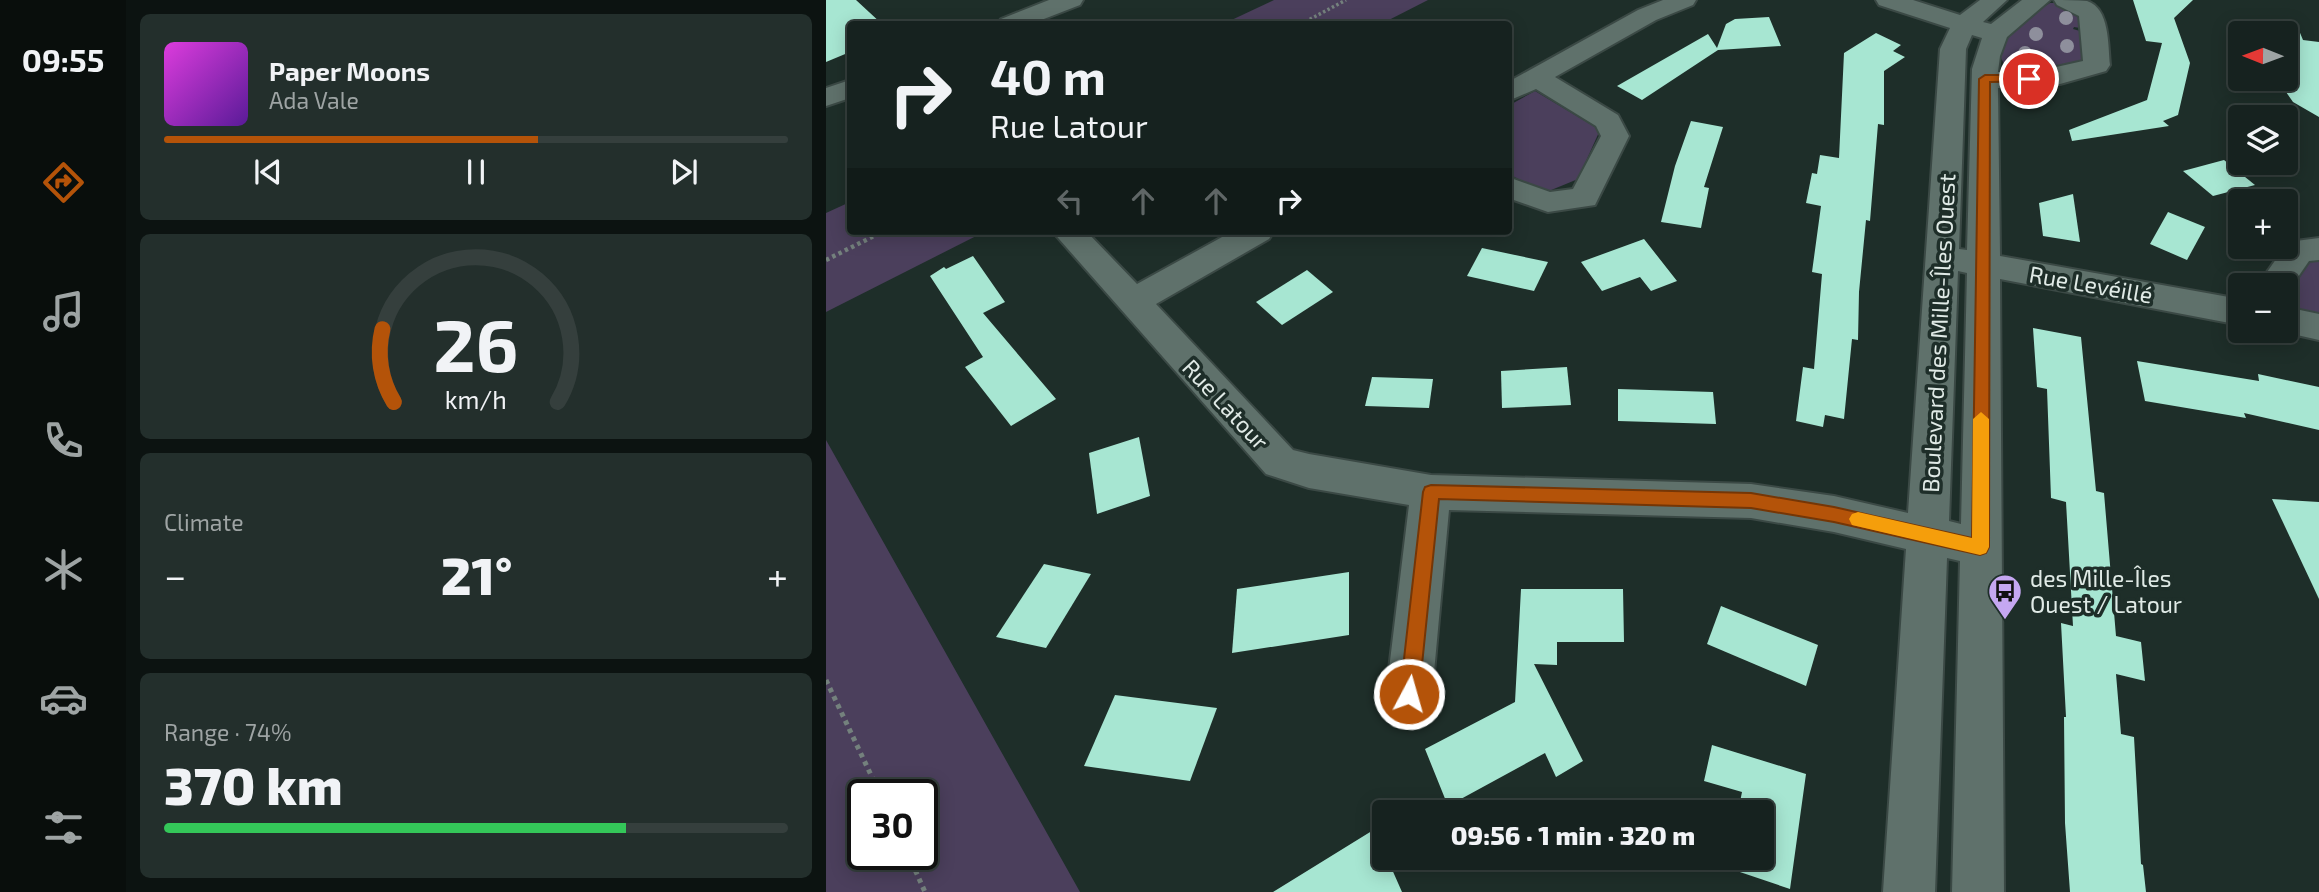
<!DOCTYPE html>
<meta charset="utf-8">
<style>
:root{--surface:#16221f;--page:#232f2c;--text:#f1f3f6;--muted:#9ea4a4;--line:#353f3d;--accent:#b45309}
body{margin:0;font-family:"Exo 2",sans-serif;background:var(--page);color:var(--text);height:100vh;display:flex;flex-direction:column;font-size:26px;white-space:nowrap}
*{box-sizing:border-box;margin:0}
p{font-size:23px;color:var(--muted)}
.icon{flex:none;width:38px;height:38px;fill:none;stroke:currentColor;stroke-width:2;stroke-linecap:round;stroke-linejoin:round}
.map{position:relative;flex:1;overflow:hidden}
.panel{display:flex;flex-direction:column;gap:14px;padding:14px;background:#0c1311;width:700px}
.panel>*{flex:none}
.top-card{position:absolute;left:21px;top:21px;width:665px;height:214px;border-radius:7px;box-shadow:0 4px 18px #0003,0 0 0 2px var(--line);background:#16221f;color:var(--text);overflow:hidden}
.needle{width:46px;rotate:271deg}
.fabs{position:absolute;left:1402px;top:21px;display:grid;gap:14px}
.fabs a{display:grid;place-items:center;width:70px;height:70px;border-radius:7px;background:var(--surface);box-shadow:0 4px 18px #0003,0 0 0 2px var(--line);font-size:35px}
.speed{position:absolute;left:21px;top:779px;display:flex;gap:14px;font-size:35px;font-weight:700;text-align:center}
.speed>*{display:grid;place-content:center;width:91px;height:91px;border-radius:50%;background:var(--surface);box-shadow:0 4px 18px #0003,0 0 0 2px var(--line);line-height:1}
.speed .limit{border:4px solid #111;border-radius:10px;background:#fff;color:#111}
.pin{position:absolute;display:grid;place-items:center;width:60px;height:60px;color:#fff;margin:-30px;border:4px solid #fff;border-radius:50%;box-shadow:0 2px 7px #0007}
.me{position:absolute;width:77px;margin:-38px;rotate:6deg;stroke-linejoin:round;filter:drop-shadow(0 0 5px #0008)}
.turn{display:flex;align-items:center;gap:24px;height:147px;padding:0 28px;font-size:32px}
.turn .icon{width:91px;height:91px;stroke-width:2.5}
.turn b{display:block;font-size:49px;line-height:60px}
.lanes{display:flex;align-items:center;height:66px;padding:0 28px;background:#0003;justify-content:center;gap:35px;direction:ltr}
.lanes .off{opacity:.35}
.big{font-size:52px;font-weight:800;line-height:1.1}
.panel .tile{flex:1;display:flex;flex-direction:column;justify-content:center;gap:10px;min-width:0;padding:0 24px;border-radius:10px;background:var(--page)}
.panel .dial{align-items:center;gap:0}
.dial svg{height:182px;overflow:visible;fill:none;stroke:var(--line);stroke-width:7;stroke-linecap:round;text-anchor:middle}
.dial text{fill:var(--text);stroke:none}
.song{display:flex;align-items:center;gap:21px}
.cover{width:84px;height:84px;border-radius:10px;background:linear-gradient(135deg,hsl(300 70% 55%),hsl(270 70% 35%))}
.played{height:7px;border-radius:4px;background:linear-gradient(90deg,var(--accent) 60%,var(--line) 60%)}
.keys{display:flex;justify-content:space-around;direction:ltr}
.heat{display:flex;justify-content:space-between;align-items:center;font-size:38px;direction:ltr}
.charge{height:10px;border-radius:5px;background:linear-gradient(90deg,#34c759 74%,var(--line) 0)}
.trip{position:absolute;left:546px;top:800px;width:402px;height:70px;border-radius:7px;background:var(--surface);box-shadow:0 4px 18px #0003,0 0 0 2px var(--line);font-weight:800;line-height:70px;text-align:center}
main{display:flex;flex:1;min-height:0}
.tab-bar{display:flex;flex-direction:column;width:126px;justify-content:space-around;align-items:center;background:#090e0c;color:var(--muted)}
.tab-bar .icon{width:49px;height:49px}
.tab-bar .current{color:var(--accent)}
.tab-bar b{font-size:32px;color:var(--text)}
.map>svg:first-child{display:block}
.green{fill:#4b3f5c;fill-rule:evenodd}
.building{fill:#a7e6d2}
.lines{fill:none;stroke-linecap:round;stroke-linejoin:round}
.minor-casing{stroke:#3b4945;stroke-width:4}
.path-far2{stroke:#74817d;stroke-width:3.5;stroke-dasharray:2.5 2.5;stroke-linecap:butt}
.path-far1{stroke:#74817d;stroke-width:4.5;stroke-dasharray:3.5 3.5;stroke-linecap:butt}
.path{stroke:#74817d;stroke-width:5;stroke-dasharray:4.5 4.5;stroke-linecap:butt}
.minor{fill:#5f716b;fill-rule:evenodd}
.tree{fill:#8e8f9c}
.route{fill:#b45309;stroke:#753606;stroke-width:2}
.slow{fill:#f59e0b}
.labels{text-anchor:middle;dominant-baseline:central;stroke-width:7;stroke-linejoin:round;paint-order:stroke}
.street-label{font-size:23px;fill:#e0eae6;stroke:#1e2e29}
.poi-label{font-size:23px;fill:#e0eae6;stroke:#1e2e29;text-anchor:start}
</style>
<main>
<nav class="tab-bar">
<b>09:55</b>
<svg class="icon current" aria-label="directions" viewBox="0 0 24 24"><path d="M12 3l9 9-9 9-9-9zM9 14v-3h6M13 9l2 2-2 2"/></svg>
<svg class="icon" aria-label="music" viewBox="0 0 24 24"><path d="M9 18V5l10-2v13"/><circle cx="6" cy="18" r="3"/><circle cx="16" cy="16" r="3"/></svg>
<svg class="icon" aria-label="phone" viewBox="0 0 24 24"><path d="M5 4h4l2 5-3 2q2 4 5 5l2-3 5 2v4C11 20 4 13 5 4z"/></svg>
<svg class="icon" aria-label="climate" viewBox="0 0 24 24"><path d="M12 3v18M4 7l16 10M4 17L20 7"/></svg>
<svg class="icon" aria-label="car" viewBox="0 0 24 24"><path d="M5 17H2v-5l4-1 3-4h7l3 4 3 1v5h-3M9 17h6M6 11h13"/><circle cx="7" cy="17" r="2"/><circle cx="17" cy="17" r="2"/></svg>
<svg class="icon" aria-label="filters" viewBox="0 0 24 24"><path d="M4 7h16M4 17h16"/><circle cx="9" cy="7" r="2"/><circle cx="15" cy="17" r="2"/></svg>
</nav>
<section class="panel">
<div class="tile">
<div class="song"><i class="cover"></i><div><b>Paper Moons</b><p>Ada Vale</p></div></div>
<div class="played"></div>
<div class="keys"><svg class="icon" aria-label="previous" viewBox="0 0 24 24"><path d="M18 5L8 12l10 7zM5 5v14"/></svg><svg class="icon" aria-label="pause" viewBox="0 0 24 24"><path d="M8 5v14M16 5v14"/></svg><svg class="icon" aria-label="next" viewBox="0 0 24 24"><path d="M6 5l10 7-10 7zM19 5v14"/></svg></div>
</div>
<div class="tile dial"><svg viewBox="0 0 100 80">
<path d="M14 69A42 42 0 1 1 86 69"/>
<path d="M14 69A42 42 0 0 1 9 37" stroke="#b45309"/>
<text x="50" y="56" font-size="32" font-weight="700">26</text>
<text x="50" y="72" font-size="11">km/h</text>
</svg></div>
<div class="tile"><p>Climate</p>
<div class="heat"><a>−</a><b class="big">21°</b><a>+</a></div>
</div>
<div class="tile"><p>Range · 74%</p><b class="big">370 km</b><div class="charge"></div></div>
</section>
<div class="map">
<svg width="1493" height="892" viewBox="0 0 1493 892">
<rect width="100%" height="100%" fill="#1e2e29"/>
<g class="green">
<path d="M448 0H602L555 24H397Z"/>
<path d="M1224 3H1231L1253 15 1254 28 1248 27 1247 29 1254 31 1256 61 1202 71 1180 68 1175 58C1178 32 1203 16 1224 3Z"/>
<path d="M709 91 774 130 752 179 718 193 683 174 682 106Z"/>
<path d="M24 202V231H160L0 312V213Z"/>
<path d="M1475 253H1493V323L1460 317V285H1455Z"/>
<path d="M0 440 254 892H0ZM96 794V854H37V794Z"/>
</g>
<g class="building">
<path d="M0 0H30L56 24H24V52L0 62Z"/>
<path d="M1307 0H1367L1348 18 1364 63 1352 115 1337 121 1343 126 1246 141 1243 130 1321 100 1336 43 1320 41Z"/>
<path d="M943 17 955 46 892 50 816 100 791 86 882 34 891 48 900 24 909 19Z"/>
<path d="M1434 23 1472 28 1477 40 1493 42V117L1467 102 1453 82 1452 79H1460V33H1437Z"/>
<path d="M1050 33 1075 45 1067 51 1079 57 1058 71V125L1052 124 1044 221 1040 220 1033 292 1032 340 1026 339 1018 419 999 415 997 427 970 421 977 367 988 369 996 274 986 272 995 206 980 203 986 173 991 174 994 155 1013 158 1018 53Z"/>
<path d="M865 121 897 127 878 187 883 188 875 228 835 222 849 166Z"/>
<path d="M1398 160 1429 185 1387 196 1357 171Z"/>
<path d="M1247 194 1254 242 1217 236 1213 203Z"/>
<path d="M1342 212 1379 227 1361 260 1324 244Z"/>
<path d="M818 239 851 281 825 291 814 277 776 291 755 262Z"/>
<path d="M656 248 722 262 708 291 641 276Z"/>
<path d="M147 256 179 302 157 313 230 399 185 426 139 367 157 357 104 276 118 267 120 269Z"/>
<path d="M481 270 507 292 456 325 430 302Z"/>
<path d="M1207 328 1255 337 1270 491 1278 493 1290 636 1315 642 1319 681 1290 674 1295 734 1308 737 1315 864 1317 865 1320 892H1244L1239 823 1238 717H1240L1235 623 1247 626 1240 502 1225 498 1221 389 1211 387Z"/>
<path d="M1311 361 1433 381 1432 374 1493 387V430L1418 413 1420 418 1319 401Z"/>
<path d="M741 367 745 405 676 408 675 371Z"/>
<path d="M546 377 607 379 603 408 539 406Z"/>
<path d="M792 389 887 392 890 424 792 421Z"/>
<path d="M313 437 324 496 271 514 263 453Z"/>
<path d="M1446 499 1493 502V599Z"/>
<path d="M218 564 265 574 220 648 170 637Z"/>
<path d="M523 572V635L406 653 411 589Z"/>
<path d="M695 589H797L798 642H731V665L708 664 757 761 730 777 719 753 622 806 599 749 689 702Z"/>
<path d="M895 606 992 645 980 686 881 644Z"/>
<path d="M289 695 391 708 364 781 258 766Z"/>
<path d="M886 745 980 774 964 889 902 868 904 858H936V812H912L916 792 878 781Z"/>
<path d="M549 829 558 858H561L576 892H447Z"/>
</g>
<g class="lines">
<g class="minor-casing">
<g id="minor">
<path d="M223 0H257L254 5 205 24H171L175 19Z"/>
<path d="M837 0H870L867 5 830 20 729 77 792 115 803 136 769 205 722 212 682 198V177L724 192 747 189 775 136 770 126 710 89 682 101V82L812 10Z"/>
<path d="M1050 0H1087L1134 15 1154 0H1181L1157 22 1165 24 1196 0H1224L1181 37 1174 56 1172 72 1217 70 1257 61 1253 16 1231 5 1228 0C1238 0 1251 0 1261 1 1284 8 1282 46 1284 65L1280 71 1234 84 1172 88 1174 256 1414 299V325L1174 279 1178 892H1126L1134 561 1121 558 1109 892H1057L1080 549 1008 532 925 518 623 510 606 694 599 710 583 717 567 710 560 694 583 505 483 488 440 474 226 231H260L311 284 407 231H448L443 239 330 304 467 450 483 454 605 475 925 484 1008 496 1082 513 1114 49 1124 28 1053 5ZM1146 35 1156 38 1146 69 1141 250 1133 249 1140 49ZM1132 271 1141 273 1135 524 1123 521Z"/>
<path d="M24 80V98L0 106V88Z"/>
<path d="M1493 238V260L1483 261 1461 293 1460 285H1432L1462 242Z"/>
<path d="M1460 307 1493 314V340L1453 331H1460Z"/>
</g>
</g>
<path class="path-far2" d="M475 24 520 0"/>
<path class="path-far1" d="M0 260 58 231"/>
<g class="path">
<path d="M0 680 54 794"/>
<path d="M82 854 99 892"/>
</g>
<use href="#minor" class="minor"/>
</g>
<g class="tree">
<circle cx="1240" cy="18" r="7"/>
<circle cx="1210" cy="34" r="7"/>
<circle cx="1241" cy="46" r="7"/>
<circle cx="1199" cy="53" r="7"/>
</g>
<path class="route" d="M1203 75 1209 79 1207 81 1164 82 1163 547 1160 553 1154 555 1008 522 925 508 613 499 593 694 590 701 583 703 576 701 574 694 597 492 599 487 605 485 925 493 1008 507 1146 538 1153 79 1159 75Z"/>
<path class="slow" d="M1155 412 1163 419V547L1160 553 1154 555 1026 525 1023 519 1026 514 1032 512 1146 538 1147 419Z"/>
<defs>
<g id="bus-pin" transform="scale(1.75)"><path d="M0 17L-7.5 6A9.5 9.5 0 1 1 7.5 6Z" fill="#c5a7f1" stroke="#1e2e29"/><path d="M-5-6H5V4H4V6H2V4H-2V6H-4V4H-5ZM-3.5-4V0h7V-4ZM-3.5 1.2v1.5H-2V1.2ZM2 1.2v1.5H3.5V1.2Z" fill="#111"/></g>
</defs>
<g fill-rule="evenodd">
<use href="#bus-pin" x="1179" y="591"/>
</g>
<g class="labels">
<g class="street-label">
<text transform="translate(1265 284) rotate(10)">Rue Levéillé</text>
<text transform="translate(1112 333) rotate(-87)">Boulevard des Mille-Îles Ouest</text>
<text transform="translate(400 404) rotate(47)">Rue Latour</text>
</g>
<g class="poi-label">
<text x="1204" y="578">des Mille-Îles<tspan x="1204" dy="26">Ouest / Latour</tspan></text>
</g>
</g>
</svg>
<div class="fabs">
<a><svg class="needle" viewBox="-14 -14 28 28"><path d="M0-13l5 13h-10z" fill="#e53935"/><path d="M0 13l5-13h-10z" fill="#9ea4a4"/></svg></a>
<a><svg class="icon" aria-label="layers" viewBox="0 0 24 24"><path d="M12 4l9 5-9 5-9-5zM3 14l9 5 9-5"/></svg></a>
<a>+</a>
<a>−</a>
</div>
<div class="speed"><div class="limit">30</div></div>
<div class="pin" style="left:1203px;top:79px;background:#d93025"><svg class="icon" aria-label="arrive" viewBox="0 0 24 24"><path d="M6 21V4h12l-3 4 3 4H6"/></svg></div>
<svg class="me" style="left:583px;top:694px" viewBox="-20 -20 40 40"><circle r="17" fill="#b45309" stroke="#fff" stroke-width="3"/><path d="M0-11L8 9 0 5-8 9z" fill="#fff"/></svg>
<div class="trip">09:56 · 1 min · 320 m</div>
<div class="top-card">
<div class="turn"><svg class="icon" aria-label="right" viewBox="0 0 24 24"><path d="M7 20v-9h11M14 6l5 5-5 5"/></svg><div><b>40 m</b>Rue Latour</div></div>
<div class="lanes"><svg class="icon off" aria-label="left" viewBox="0 0 24 24"><path d="M17 20v-9H6M10 6l-5 5 5 5"/></svg><svg class="icon off" aria-label="ahead" viewBox="0 0 24 24"><path d="M12 20V5M6 11l6-6 6 6"/></svg><svg class="icon off" aria-label="ahead" viewBox="0 0 24 24"><path d="M12 20V5M6 11l6-6 6 6"/></svg><svg class="icon" aria-label="right" viewBox="0 0 24 24"><path d="M7 20v-9h11M14 6l5 5-5 5"/></svg></div>
</div>
</div>
</main>
